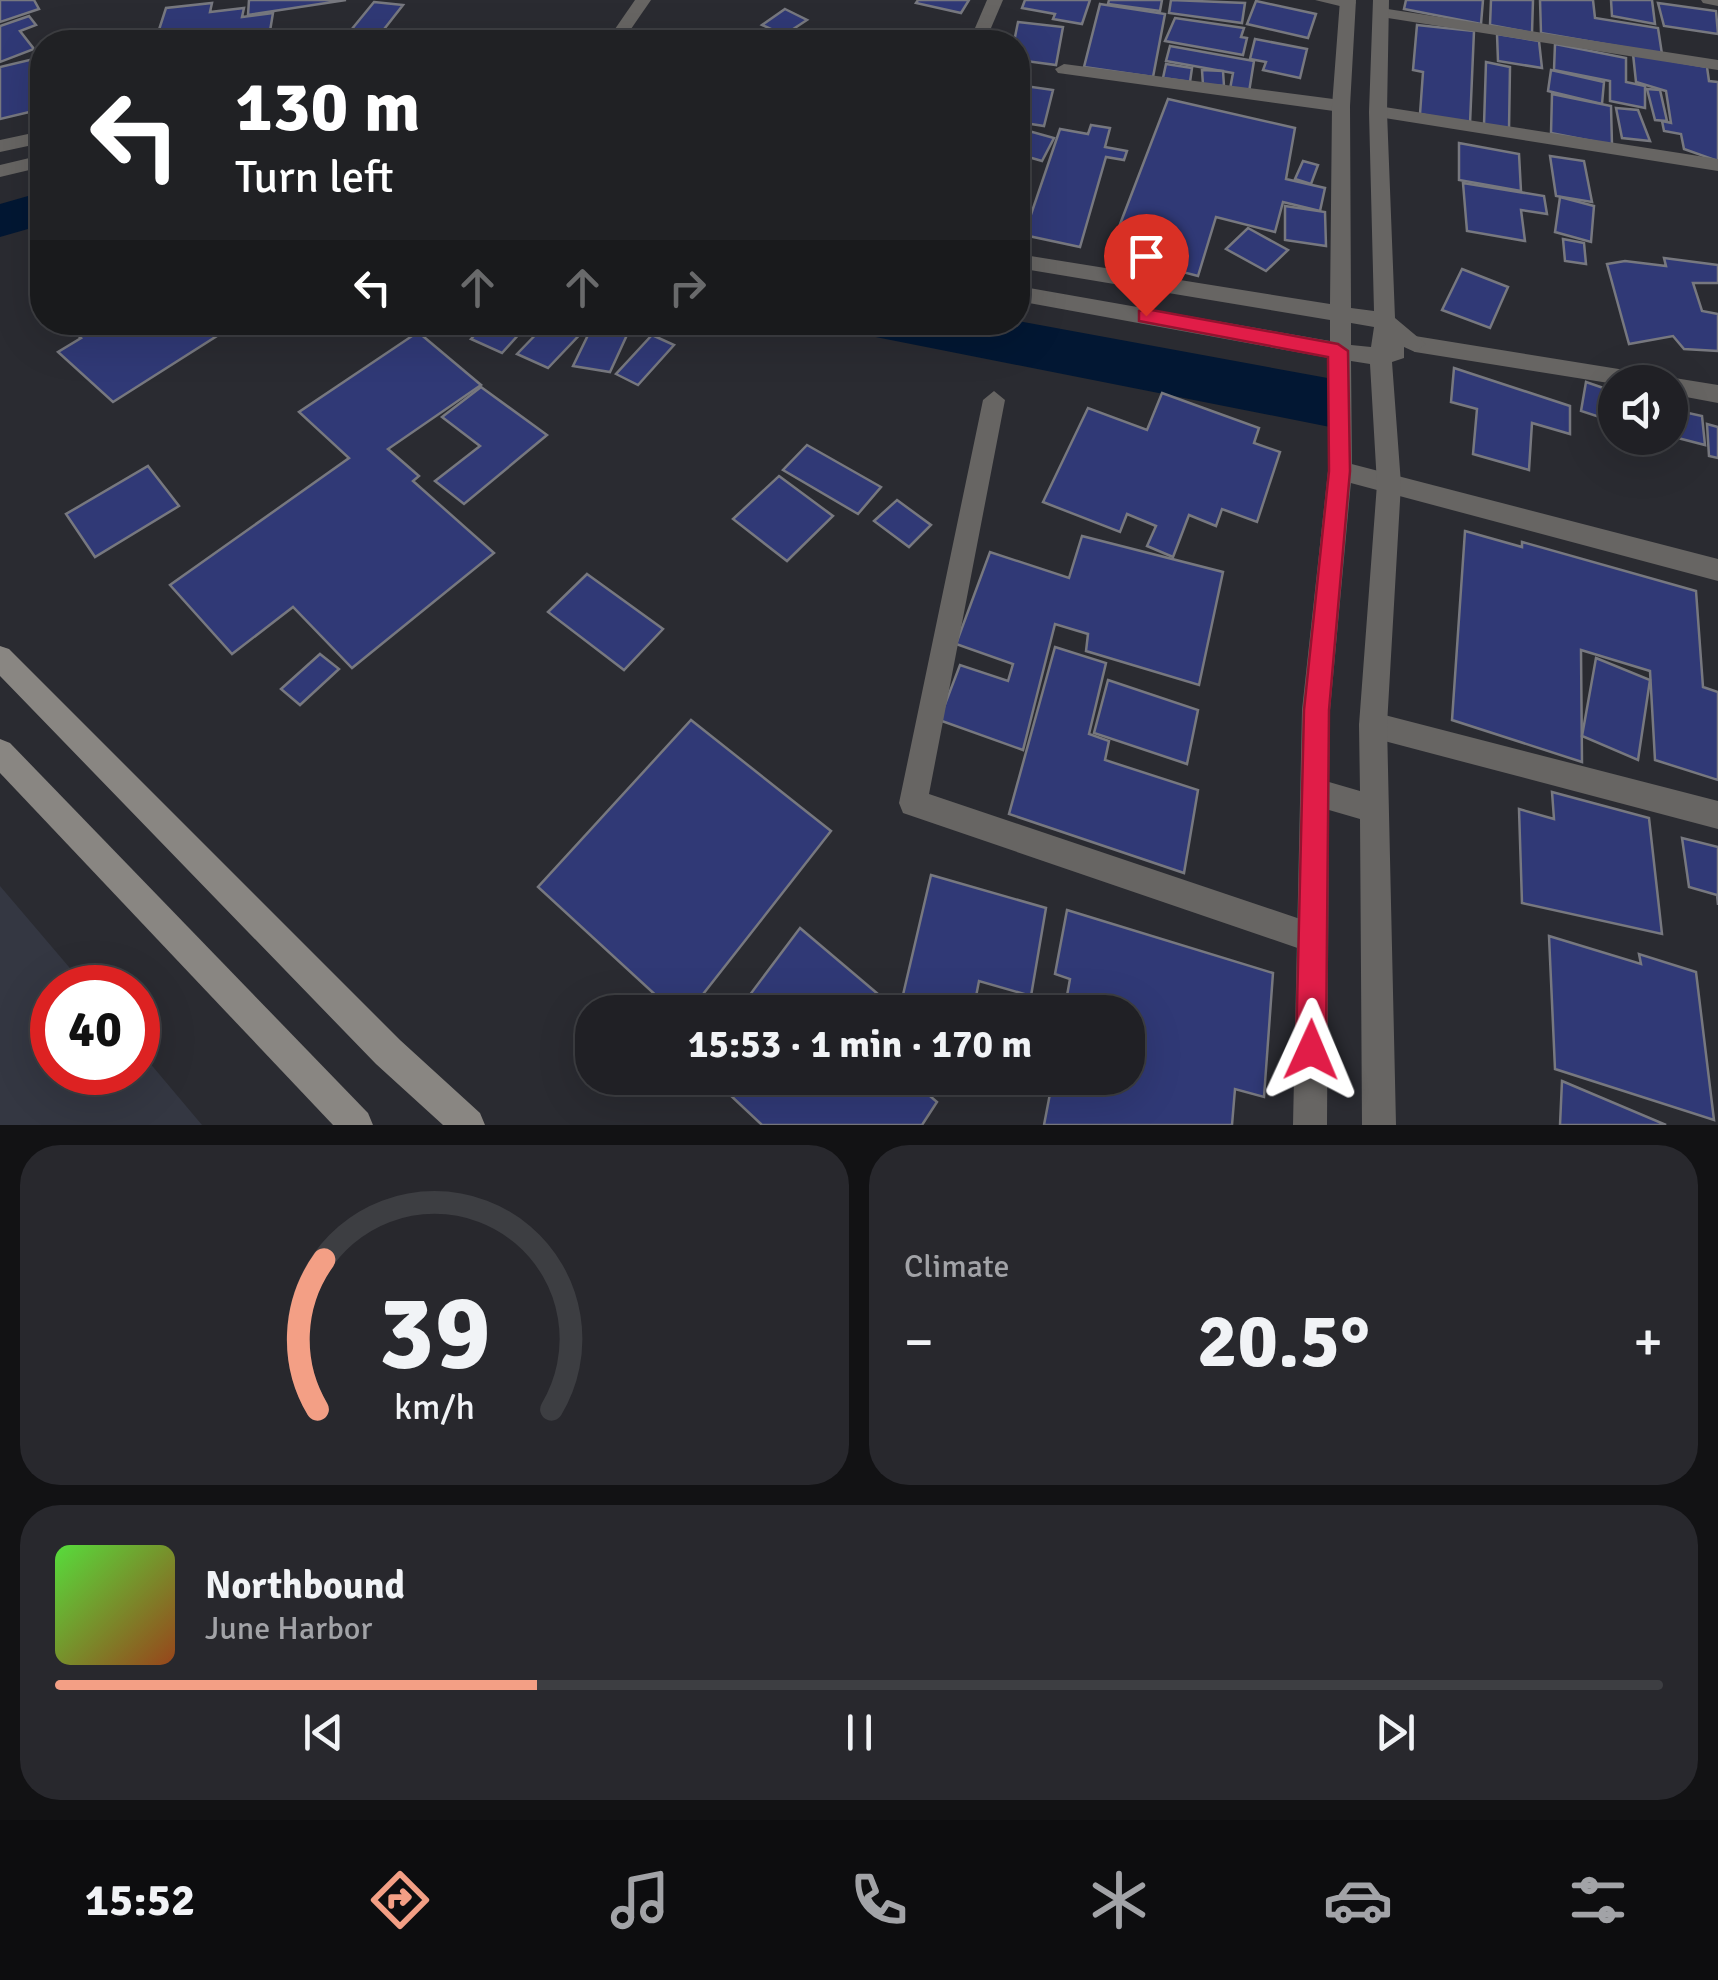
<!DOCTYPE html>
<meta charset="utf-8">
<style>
:root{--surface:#202025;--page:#28282d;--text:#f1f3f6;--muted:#a2a3a7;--line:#3d3e42;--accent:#f39f85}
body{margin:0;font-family:Signika,sans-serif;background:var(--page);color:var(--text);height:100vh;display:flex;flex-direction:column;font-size:38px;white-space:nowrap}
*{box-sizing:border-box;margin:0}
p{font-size:32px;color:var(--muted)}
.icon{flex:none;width:55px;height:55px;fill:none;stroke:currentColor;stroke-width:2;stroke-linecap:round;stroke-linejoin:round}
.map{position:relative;height:1125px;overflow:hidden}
.details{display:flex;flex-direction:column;gap:20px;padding:20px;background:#121214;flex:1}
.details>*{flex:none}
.guide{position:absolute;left:30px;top:30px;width:1000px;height:305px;border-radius:40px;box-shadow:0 10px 40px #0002,0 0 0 2px var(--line);background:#202124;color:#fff;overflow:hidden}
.fabs{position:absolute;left:1598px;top:365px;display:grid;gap:20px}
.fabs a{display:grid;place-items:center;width:90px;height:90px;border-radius:50%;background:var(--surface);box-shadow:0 10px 40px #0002,0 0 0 2px var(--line);font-size:50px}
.speed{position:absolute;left:30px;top:965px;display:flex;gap:20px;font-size:50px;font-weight:700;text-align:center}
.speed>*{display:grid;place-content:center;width:130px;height:130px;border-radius:50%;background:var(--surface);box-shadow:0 10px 40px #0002,0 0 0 2px var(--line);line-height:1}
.speed .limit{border:15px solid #d22;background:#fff;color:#111}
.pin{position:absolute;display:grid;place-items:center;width:85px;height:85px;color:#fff;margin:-102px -42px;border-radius:50% 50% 50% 0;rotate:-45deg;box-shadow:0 0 10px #0007}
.pin .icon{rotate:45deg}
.me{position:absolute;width:110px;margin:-55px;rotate:1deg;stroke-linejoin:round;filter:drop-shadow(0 0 8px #0008)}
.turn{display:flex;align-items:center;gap:35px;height:210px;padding:0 40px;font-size:45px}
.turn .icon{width:130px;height:130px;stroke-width:2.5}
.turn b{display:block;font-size:70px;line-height:85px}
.lanes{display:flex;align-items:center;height:95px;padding:0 40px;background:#0003;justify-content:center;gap:50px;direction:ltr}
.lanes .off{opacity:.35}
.big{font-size:75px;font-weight:700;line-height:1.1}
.details .tile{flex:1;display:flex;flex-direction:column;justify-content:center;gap:15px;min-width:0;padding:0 35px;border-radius:40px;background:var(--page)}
.details .dial{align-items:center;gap:0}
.dial svg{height:260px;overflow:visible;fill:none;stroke:var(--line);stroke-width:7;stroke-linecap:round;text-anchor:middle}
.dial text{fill:var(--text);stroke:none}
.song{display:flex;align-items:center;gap:30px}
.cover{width:120px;height:120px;border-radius:15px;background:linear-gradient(135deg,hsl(110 70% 55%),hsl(20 70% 35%))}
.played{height:10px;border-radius:5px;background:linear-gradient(90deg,var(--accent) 30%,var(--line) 30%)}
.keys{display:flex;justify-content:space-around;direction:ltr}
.heat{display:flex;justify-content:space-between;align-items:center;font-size:55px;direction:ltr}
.details .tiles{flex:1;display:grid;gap:20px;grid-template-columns:1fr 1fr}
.tile:last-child{grid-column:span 2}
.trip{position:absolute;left:575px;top:995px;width:570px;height:100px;border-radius:40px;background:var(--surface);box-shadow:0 10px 40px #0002,0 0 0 2px var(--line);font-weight:700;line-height:100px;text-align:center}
.dock{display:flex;height:160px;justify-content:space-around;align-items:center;background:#0d0d0f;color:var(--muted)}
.dock .icon{width:70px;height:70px}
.dock .current{color:var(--accent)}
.dock b{font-size:45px;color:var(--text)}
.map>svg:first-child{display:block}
.built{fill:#343742}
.water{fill:#021733}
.building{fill:#303976;stroke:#77787f;stroke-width:2.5}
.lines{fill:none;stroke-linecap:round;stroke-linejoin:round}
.minor{fill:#676563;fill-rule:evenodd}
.tertiary{fill:#676563;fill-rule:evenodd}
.secondary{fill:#898682;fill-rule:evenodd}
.route{fill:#e11d48;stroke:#92132f;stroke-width:2.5}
</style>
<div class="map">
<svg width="1718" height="1125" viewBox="0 0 1718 1125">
<rect width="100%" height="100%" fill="#2a2b31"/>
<path class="built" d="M0 886 86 987 52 988V1072H138V1049L202 1125H0Z"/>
<g class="water">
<path d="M42 192V225L0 237V204Z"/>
<path d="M1018 321 1333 379 1335 428 805 323Z"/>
</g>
<g class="building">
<path d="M0 0H34L39 9 0 22Z"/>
<path d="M249 0H346L248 15Z"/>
<path d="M918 0H969L961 13 916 3Z"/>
<path d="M1025 0H1090L1082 24 1053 19 1055 14 1022 8Z"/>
<path d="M1109 0H1162L1160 11 1108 4Z"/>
<path d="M1171 0 1245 3 1242 23 1169 13Z"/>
<path d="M1406 0H1483L1481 24 1404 9Z"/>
<path d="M1491 0H1533L1532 33 1490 25Z"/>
<path d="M1540 0H1593L1595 18 1658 28 1662 54 1541 33Z"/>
<path d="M1611 0H1652L1655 24 1612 16Z"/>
<path d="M1256 1 1316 14 1308 38 1247 24Z"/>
<path d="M374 2 403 5 374 42H312L321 32 347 35Z"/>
<path d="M212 3 210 12 244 8 242 17 273 13 269 37 220 42H155L166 8Z"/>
<path d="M1658 3 1716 11 1718 34 1664 26Z"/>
<path d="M1100 4 1165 14 1153 77 1084 67Z"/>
<path d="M785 9 807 20 784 35 762 25Z"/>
<path d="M29 16 36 25 20 31 34 49 0 62V26Z"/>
<path d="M1175 18 1244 28 1241 37 1247 38 1243 55 1165 41Z"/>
<path d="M1018 22 1063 27 1056 65 1018 60V42H1014Z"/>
<path d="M1417 25 1474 31 1470 124 1420 114 1423 72 1413 70Z"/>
<path d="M1497 34 1539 41 1542 68 1498 61Z"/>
<path d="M1255 39 1307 49 1300 78 1263 70 1266 62 1250 59Z"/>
<path d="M1555 44 1626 58V82L1645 86V108L1610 101V81L1554 70Z"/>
<path d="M1170 46 1254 61 1249 92 1230 89 1233 73 1166 61Z"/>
<path d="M1633 54 1707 67 1709 81 1718 82V161L1684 149 1681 134 1664 131 1662 121 1671 123 1666 91 1636 82Z"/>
<path d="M42 57V109L0 119V67Z"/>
<path d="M1486 62 1510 67 1509 130 1484 125Z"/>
<path d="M1166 64 1192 68 1190 82 1163 78Z"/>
<path d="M1202 70 1223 71 1224 86 1203 85Z"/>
<path d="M1551 70 1604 82 1602 104 1548 91Z"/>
<path d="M1018 85 1053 90 1044 126 1018 122Z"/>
<path d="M1647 89 1660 90 1667 121 1655 120Z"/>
<path d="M1552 94 1611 106 1612 145 1551 133Z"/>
<path d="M1168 99 1295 128 1286 179 1325 188 1320 211 1283 202 1275 232 1216 217 1198 276 1109 253Z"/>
<path d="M1616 108 1638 110 1650 141 1622 138Z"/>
<path d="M1091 125 1110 128 1105 147 1127 151 1124 160 1106 157 1080 247 1024 235 1060 129 1088 134Z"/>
<path d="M1018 128 1054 138 1042 161 1018 154Z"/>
<path d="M1459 143 1519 154 1521 191 1459 180Z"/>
<path d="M1550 156 1584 161 1592 202 1556 196Z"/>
<path d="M1303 161 1318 165 1311 184 1295 179Z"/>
<path d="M1463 183 1544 196 1547 214 1521 210 1525 241 1467 231Z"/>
<path d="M1560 197 1594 206 1591 242 1555 232Z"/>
<path d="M1285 206 1325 212 1326 246 1285 240Z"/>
<path d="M1248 228 1288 250 1266 271 1226 249Z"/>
<path d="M1563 239 1584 243 1586 264 1565 261Z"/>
<path d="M1664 258 1718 265V283H1693L1702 311 1718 314V351L1684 349 1673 336 1629 344 1607 264 1625 261 1666 266Z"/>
<path d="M1462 269 1508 287 1490 328 1442 310Z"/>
<path d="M75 322H225L231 327 113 402 58 352 81 338 68 327Z"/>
<path d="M487 322H530L502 353 471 339Z"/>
<path d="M548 322H578L587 327 548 368 517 354Z"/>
<path d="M591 329 627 335 610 372 573 366Z"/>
<path d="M418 332 481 385 388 449 419 476 413 481 494 553 352 668 293 607 232 654 170 585 349 458 299 412Z"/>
<path d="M652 335 674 345 638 385 616 374Z"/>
<path d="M1454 368 1570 406V434L1532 423 1529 470 1473 454 1477 409 1451 402Z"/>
<path d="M1586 382 1615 392V422L1581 411Z"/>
<path d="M481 387 547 435 464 504 435 481 480 446 442 417Z"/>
<path d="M1162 393 1259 428 1254 443 1280 452 1257 522 1222 509 1216 526 1189 515 1173 557 1147 546 1156 526 1127 514 1120 532 1043 502 1088 408 1147 430Z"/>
<path d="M1670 409 1702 416 1705 445 1670 436Z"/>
<path d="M1707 424 1718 427V458L1709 456Z"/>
<path d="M807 445 881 487 858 514 783 470Z"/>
<path d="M148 466 179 506 95 557 66 514Z"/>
<path d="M779 476 833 516 787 561 733 519Z"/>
<path d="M897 500 931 525 909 547 874 521Z"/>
<path d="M1465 531 1522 547V542L1696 591 1703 687 1718 692V780L1655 760 1650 671 1581 650 1582 762 1452 720Z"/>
<path d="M1082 536 1223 572 1199 685 1086 651 1088 634 1055 624 1023 750 939 720 960 665 1008 681 1013 664 956 644 990 552 1069 578Z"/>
<path d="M587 574 663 629 624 670 548 612Z"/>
<path d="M1055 647 1106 663 1089 734 1109 741 1105 760 1198 790 1184 873 1009 814Z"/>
<path d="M320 654 339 669 300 705 281 689Z"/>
<path d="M1596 658 1650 680 1638 760 1582 736Z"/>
<path d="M1108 680 1198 710 1187 764 1094 733Z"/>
<path d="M691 720 831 831 689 1012H674L538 887Z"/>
<path d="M1552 792 1649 818 1662 934 1522 903 1519 809 1554 819Z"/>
<path d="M1682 838 1718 847V905L1717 895 1689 887Z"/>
<path d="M931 875 1046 908 1031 996 979 981 973 1012H899Z"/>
<path d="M1067 910 1273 973 1264 1097 1235 1089 1232 1125H1044L1053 1078H1128V1012H1064L1070 979 1055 974Z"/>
<path d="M800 928 885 1000 876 1012H737Z"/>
<path d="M1549 936 1641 964 1639 954 1696 972 1714 1120 1555 1069Z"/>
<path d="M712 1078H909L937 1102 922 1125H762Z"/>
<path d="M1562 1081 1666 1125H1560Z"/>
</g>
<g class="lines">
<g class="minor">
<path d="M987 0H1003L985 42H969Z"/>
<path d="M1315 0H1354L1356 3 1348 8Z"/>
<path d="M1701 0H1718V6L1703 3Z"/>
<path d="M1381 8 1718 60V70L1375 16V10Z"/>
<path d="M1064 64 1341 100 1350 106 1341 112 1058 73 1055 69Z"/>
<path d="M1378 106 1718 159V171L1372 116V108Z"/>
<path d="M1415 336 1718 385V403L1670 394V382L1615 384 1415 352 1404 344Z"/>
<path d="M994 391 1005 400 929 794 1312 923 1323 927 1327 938 1323 949 1312 953 903 813 899 803 983 400Z"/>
<path d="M1340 461 1718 559V581L1332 478 1328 471 1332 464Z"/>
<path d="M1373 712 1718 801V829L1373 738 1363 734 1359 725 1363 716Z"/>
</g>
<g class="tertiary">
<path d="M635 0H651L622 42H606Z"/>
<path d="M1340 0H1356L1350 106 1351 308 1374 311 1369 112 1373 0H1389L1387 112 1395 318 1426 344 1415 352 1404 347V358L1392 362 1401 484 1387 725 1396 1125H1362L1360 819 1329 810 1327 1125H1293L1302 710 1328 471 1329 358 1018 301V286L1330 341V320L1018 268V254L1330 304 1332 106ZM1351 323 1374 327 1371 347 1351 345ZM1351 361 1370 364 1377 484 1359 725 1360 791 1329 782 1330 710 1352 471Z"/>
<path d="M42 131V143L0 152V140Z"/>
<path d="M42 155V167L0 177V165Z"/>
</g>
<g class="secondary">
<path d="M0 646 9 649 400 1040 480 1113 485 1125H443L376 1064 0 676Z"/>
<path d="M0 739 10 743 368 1113 373 1125H333L0 773Z"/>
</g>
</g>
<path class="route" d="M1146 309 1338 344 1348 351 1350 471 1329 710 1326 1050 1321 1061 1311 1065 1300 1061 1296 1050 1304 710 1329 471 1328 357 1139 321V311Z"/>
</svg>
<div class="fabs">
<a><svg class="icon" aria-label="sound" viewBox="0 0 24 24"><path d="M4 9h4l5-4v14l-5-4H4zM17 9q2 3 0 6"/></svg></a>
</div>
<div class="speed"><div class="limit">40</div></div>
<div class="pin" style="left:1146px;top:316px;background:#d93025"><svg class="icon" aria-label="arrive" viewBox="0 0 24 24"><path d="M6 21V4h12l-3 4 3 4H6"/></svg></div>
<svg class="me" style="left:1311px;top:1050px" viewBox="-20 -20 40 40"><path d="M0-17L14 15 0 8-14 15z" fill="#e11d48" stroke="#fff" stroke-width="4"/></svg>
<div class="trip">15:53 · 1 min · 170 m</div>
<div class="guide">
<div class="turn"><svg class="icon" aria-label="left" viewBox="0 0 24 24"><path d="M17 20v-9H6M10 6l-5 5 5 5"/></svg><div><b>130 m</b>Turn left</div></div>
<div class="lanes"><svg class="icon" aria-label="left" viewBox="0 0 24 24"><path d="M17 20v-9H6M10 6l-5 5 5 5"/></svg><svg class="icon off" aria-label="ahead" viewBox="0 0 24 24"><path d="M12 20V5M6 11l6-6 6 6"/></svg><svg class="icon off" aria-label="ahead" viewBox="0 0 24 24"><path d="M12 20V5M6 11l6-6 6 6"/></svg><svg class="icon off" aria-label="right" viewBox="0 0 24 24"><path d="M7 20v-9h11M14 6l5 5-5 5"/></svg></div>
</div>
</div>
<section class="details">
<div class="tiles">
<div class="tile dial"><svg viewBox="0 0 100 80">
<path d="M14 69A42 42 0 1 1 86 69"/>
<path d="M14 69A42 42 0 0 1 16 23" stroke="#f39f85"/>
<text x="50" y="56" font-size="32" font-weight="700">39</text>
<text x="50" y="72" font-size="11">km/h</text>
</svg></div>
<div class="tile"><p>Climate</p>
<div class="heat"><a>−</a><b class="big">20.5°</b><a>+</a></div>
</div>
<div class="tile">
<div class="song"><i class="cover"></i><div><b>Northbound</b><p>June Harbor</p></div></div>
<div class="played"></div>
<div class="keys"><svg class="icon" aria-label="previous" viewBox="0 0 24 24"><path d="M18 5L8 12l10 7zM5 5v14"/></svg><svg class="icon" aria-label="pause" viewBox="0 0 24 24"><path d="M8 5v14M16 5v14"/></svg><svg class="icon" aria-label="next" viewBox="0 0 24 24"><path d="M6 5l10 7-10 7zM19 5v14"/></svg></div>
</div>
</div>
</section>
<nav class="dock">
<b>15:52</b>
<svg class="icon current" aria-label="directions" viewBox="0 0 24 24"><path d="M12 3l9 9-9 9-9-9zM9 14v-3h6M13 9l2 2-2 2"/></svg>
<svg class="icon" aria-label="music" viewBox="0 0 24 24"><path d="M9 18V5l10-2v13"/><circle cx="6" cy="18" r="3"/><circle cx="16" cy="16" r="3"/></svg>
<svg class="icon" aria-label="phone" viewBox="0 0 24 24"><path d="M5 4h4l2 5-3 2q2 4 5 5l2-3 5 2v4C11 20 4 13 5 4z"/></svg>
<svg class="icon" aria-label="climate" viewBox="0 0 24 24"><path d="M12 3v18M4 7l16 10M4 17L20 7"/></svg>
<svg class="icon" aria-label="car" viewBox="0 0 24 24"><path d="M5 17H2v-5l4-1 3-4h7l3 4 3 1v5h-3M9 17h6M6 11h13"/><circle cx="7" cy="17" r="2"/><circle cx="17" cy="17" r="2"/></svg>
<svg class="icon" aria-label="filters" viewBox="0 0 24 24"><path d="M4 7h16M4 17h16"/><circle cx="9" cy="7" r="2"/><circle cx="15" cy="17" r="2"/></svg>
</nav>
